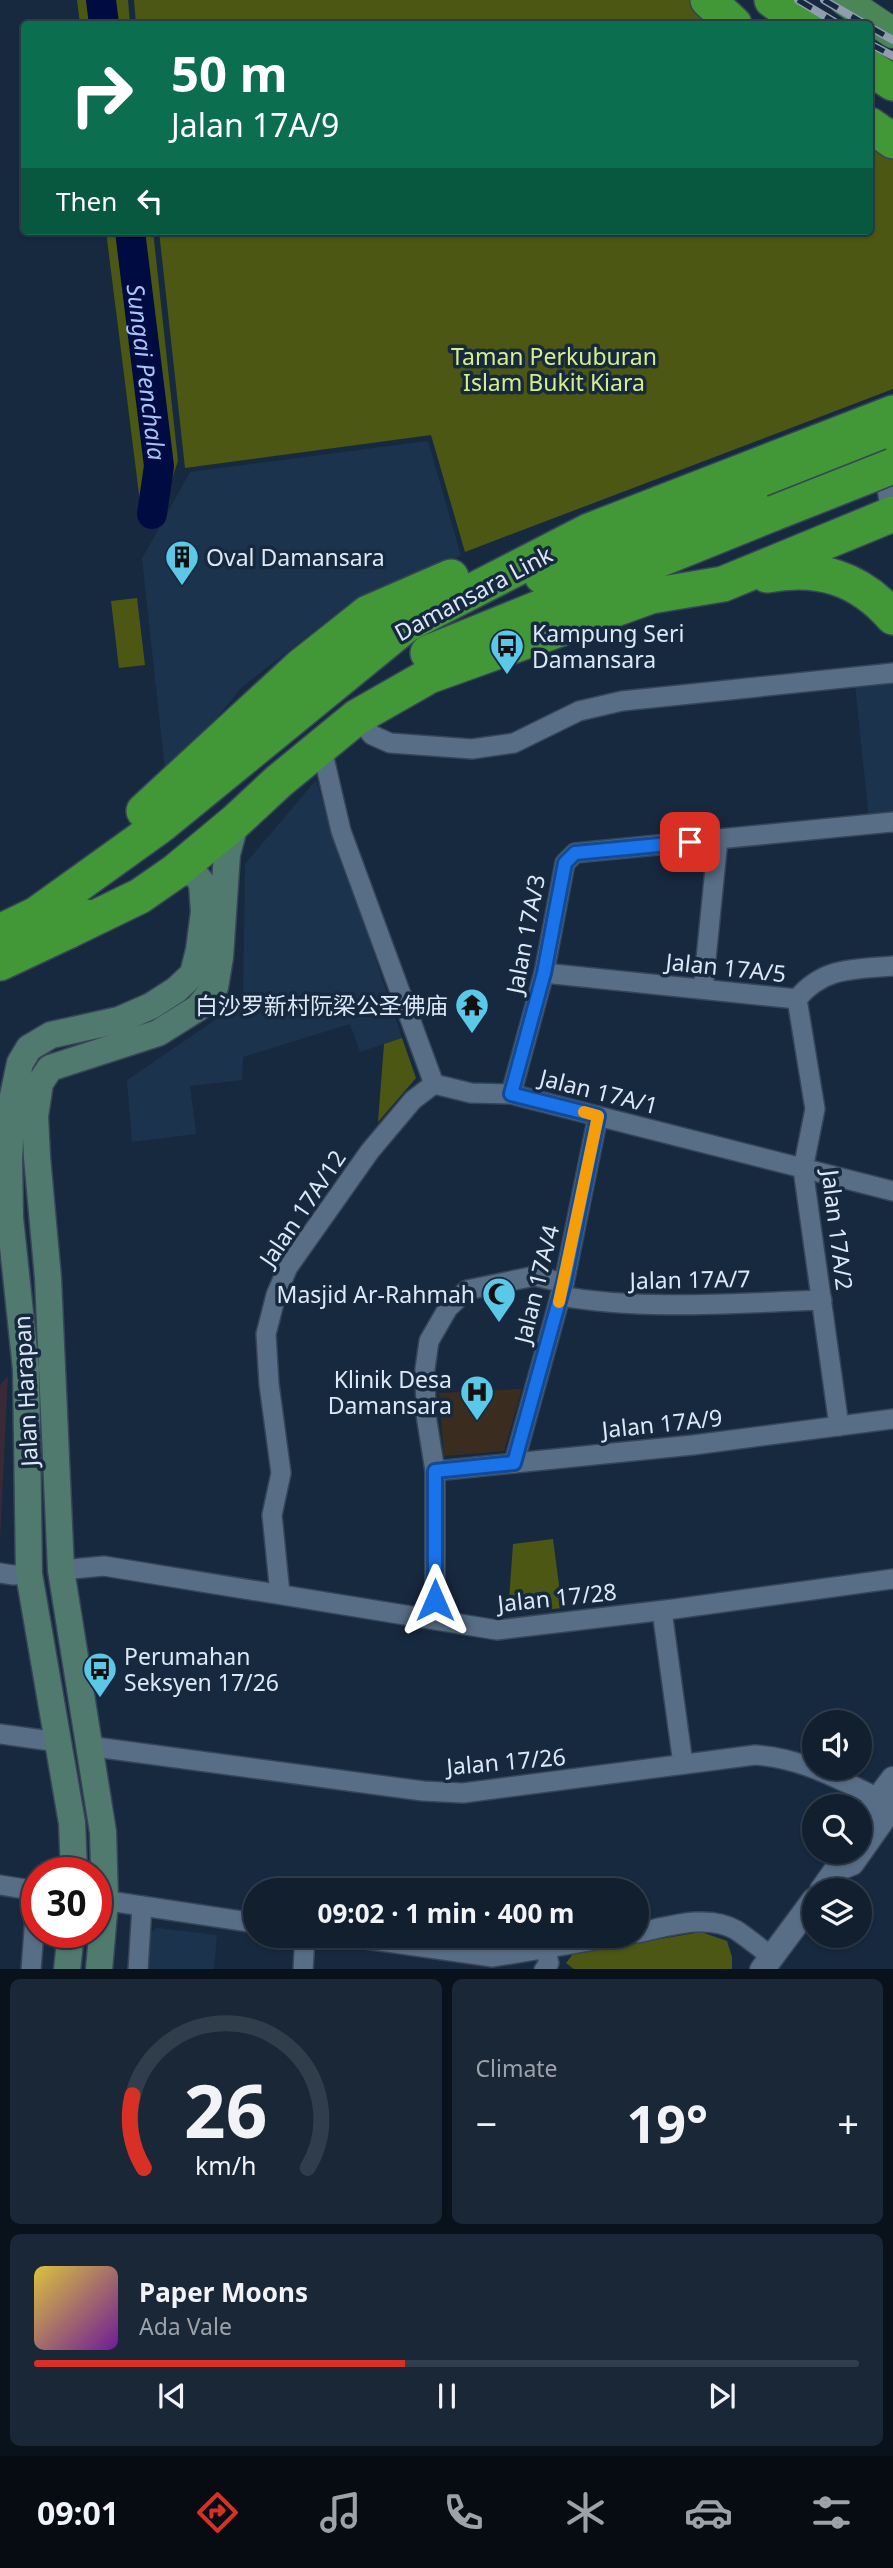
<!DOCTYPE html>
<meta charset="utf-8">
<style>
:root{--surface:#111f2f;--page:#1a2737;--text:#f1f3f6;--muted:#9ca2aa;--line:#303d4b;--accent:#d93025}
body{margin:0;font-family:"Noto Sans","Noto Sans SC",sans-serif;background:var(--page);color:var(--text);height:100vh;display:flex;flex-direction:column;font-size:26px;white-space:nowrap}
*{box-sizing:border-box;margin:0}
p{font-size:23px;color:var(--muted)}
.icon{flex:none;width:38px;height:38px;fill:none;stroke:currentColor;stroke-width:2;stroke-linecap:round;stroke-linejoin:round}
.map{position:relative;height:1969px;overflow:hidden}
.panel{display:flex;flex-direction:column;gap:10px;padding:10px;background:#09111a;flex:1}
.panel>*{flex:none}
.hud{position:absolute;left:21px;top:21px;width:852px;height:214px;border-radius:7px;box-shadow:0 2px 5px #0004,0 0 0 2px var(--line);background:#0b6e4f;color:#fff;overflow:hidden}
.fabs{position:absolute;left:802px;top:1710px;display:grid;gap:14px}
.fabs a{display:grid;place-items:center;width:70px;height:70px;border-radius:50%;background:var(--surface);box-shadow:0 2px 5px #0004,0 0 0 2px var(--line);font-size:35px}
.speed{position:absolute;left:21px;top:1857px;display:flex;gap:14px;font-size:35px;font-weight:700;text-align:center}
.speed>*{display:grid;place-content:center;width:91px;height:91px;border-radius:50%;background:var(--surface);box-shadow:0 2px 5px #0004,0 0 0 2px var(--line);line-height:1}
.speed .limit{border:10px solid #d22;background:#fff;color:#111}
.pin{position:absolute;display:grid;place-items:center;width:60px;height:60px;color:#fff;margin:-30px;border-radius:14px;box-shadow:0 4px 10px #0006}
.me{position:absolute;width:77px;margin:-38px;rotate:0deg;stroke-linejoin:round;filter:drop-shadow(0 0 5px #0008)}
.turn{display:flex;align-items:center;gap:24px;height:147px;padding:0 35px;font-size:32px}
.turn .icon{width:91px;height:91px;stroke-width:2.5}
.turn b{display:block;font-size:49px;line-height:60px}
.then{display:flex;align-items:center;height:66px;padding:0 35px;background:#0003;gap:14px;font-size:26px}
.big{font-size:52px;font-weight:700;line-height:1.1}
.panel .widget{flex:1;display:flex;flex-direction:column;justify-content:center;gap:10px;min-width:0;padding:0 24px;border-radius:10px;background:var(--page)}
.panel .dial{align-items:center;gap:0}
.dial svg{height:182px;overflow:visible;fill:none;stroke:var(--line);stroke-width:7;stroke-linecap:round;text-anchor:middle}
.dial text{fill:var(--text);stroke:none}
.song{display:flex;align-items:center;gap:21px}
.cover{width:84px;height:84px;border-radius:10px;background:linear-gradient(135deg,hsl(50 70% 55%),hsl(280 70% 35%))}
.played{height:7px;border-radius:4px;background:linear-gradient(90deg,var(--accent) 45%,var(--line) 45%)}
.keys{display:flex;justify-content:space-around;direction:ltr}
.heat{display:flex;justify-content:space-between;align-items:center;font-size:38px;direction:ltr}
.panel .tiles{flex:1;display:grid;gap:10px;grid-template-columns:1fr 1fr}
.widget:last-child{grid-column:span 2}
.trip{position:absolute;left:243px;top:1878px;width:406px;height:70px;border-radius:35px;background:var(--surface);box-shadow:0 2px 5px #0004,0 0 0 2px var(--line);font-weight:700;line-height:70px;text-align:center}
.tab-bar{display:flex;height:112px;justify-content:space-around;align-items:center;background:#070c13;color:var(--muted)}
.tab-bar .icon{width:49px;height:49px}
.tab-bar .selected{color:var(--accent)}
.tab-bar b{font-size:32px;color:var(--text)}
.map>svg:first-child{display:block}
.built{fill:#1c334d}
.industrial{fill:#382a37}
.medical{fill:#3a2d1f}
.green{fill:#4c5713}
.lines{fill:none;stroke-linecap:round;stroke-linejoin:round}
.river{stroke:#000c41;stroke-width:30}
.minor-casing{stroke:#364557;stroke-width:22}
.tertiary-casing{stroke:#364557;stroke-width:27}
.secondary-casing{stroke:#364557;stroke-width:29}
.primary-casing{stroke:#364557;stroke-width:32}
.motorway-casing{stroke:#364557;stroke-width:38}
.minor{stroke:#586d86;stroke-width:19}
.tertiary{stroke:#586d86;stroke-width:24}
.secondary{stroke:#517a6e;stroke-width:26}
.primary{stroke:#4b8657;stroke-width:30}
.motorway{stroke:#429737;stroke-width:35}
.rail-casing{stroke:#8f9daf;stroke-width:8}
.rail{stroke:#17293f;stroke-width:5;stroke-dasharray:16;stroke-linecap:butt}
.motorway-bridge-casing{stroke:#364557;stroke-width:38;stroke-linecap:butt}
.motorway-bridge{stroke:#429737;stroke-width:35}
.route-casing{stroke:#114b97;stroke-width:18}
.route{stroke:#1a73e8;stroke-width:12}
.slow{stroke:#f59e0b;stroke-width:12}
.labels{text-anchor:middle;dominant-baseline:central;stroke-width:7;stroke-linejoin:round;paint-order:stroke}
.park-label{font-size:23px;fill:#d8ee87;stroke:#17293f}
.poi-label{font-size:23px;fill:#dce8f7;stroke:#17293f;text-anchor:start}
.street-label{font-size:23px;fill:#dce8f7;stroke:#17293f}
.water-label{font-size:24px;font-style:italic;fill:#a9c4f7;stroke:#17293f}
</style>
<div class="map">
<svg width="893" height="1970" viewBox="0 0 893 1970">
<rect width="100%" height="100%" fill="#17293f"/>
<g class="built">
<path d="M428 441 461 556 351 602 242 687 166 779 142 559 190 472Z"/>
<path d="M893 680V816L869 819 855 685Z"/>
<path d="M316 780 402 1038 360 1052 350 1024 243 1057 242 1080 190 1086 196 1134 132 1142 127 1080 243 1001 245 864Z"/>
<path d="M157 1928 217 1935 214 1969 145 1970 147 1935Z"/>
</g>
<path class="industrial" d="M8 1376 0 1543V1385Z"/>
<path class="medical" d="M522 1389 504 1451 444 1456 439 1393Z"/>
<g class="green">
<path d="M77 0H128L130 24H80Z"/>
<path d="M134 0H702L736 24H136Z"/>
<path d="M870 117 893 133V389L465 552 431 435 185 468 159 231H870Z"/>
<path d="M106 231H153L178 461 165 499 140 502Z"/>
<path d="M137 598 145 665 119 668 111 601Z"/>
<path d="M402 1038 416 1078 378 1122 384 1044Z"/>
<path d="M553 1539 562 1608 508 1614 513 1544Z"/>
<path d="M701 1932 727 1941 732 1957V1970H575L566 1963 573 1954Z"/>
</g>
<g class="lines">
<g class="river">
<path d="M101 0 104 24"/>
<path id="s1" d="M130 231 159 466 152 514"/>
</g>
<g class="minor-casing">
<g id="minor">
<path d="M357 717 372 735 390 743 472 749 514 743 579 711 622 701 893 673"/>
<path d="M321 745 341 831 434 1084"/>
<path d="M544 973 797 999"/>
<path d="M703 989 718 839"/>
<path d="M797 999 815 1109 803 1169 839 1426"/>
<path d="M797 999C823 967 854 969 893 966"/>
<path d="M434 1084 471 1093 511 1094 893 1191"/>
<path d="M511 1094 544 973 565 863 575 853 893 822"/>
<path d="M560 1296C647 1311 734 1303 822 1300"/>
<path d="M514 1463 564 1283 598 1116"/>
<path d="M435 1471 693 1445 893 1419"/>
<path d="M61 1570 104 1566 497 1630 674 1609 893 1579"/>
<path d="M0 1573 13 1575 29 1574"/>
<path d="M280 1594 272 1515 281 1473 269 1384 266 1334 276 1295 288 1267 370 1151 413 1100 434 1084"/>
<path d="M435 1600V1471L426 1415 425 1369 429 1341 448 1308 467 1290 535 1276 564 1283"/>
<path d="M662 1611 683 1764"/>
<path d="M0 1734 58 1742"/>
<path d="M88 1746 423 1791 463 1793 755 1755C802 1758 837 1779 879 1798"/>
<path d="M0 1885 37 1891"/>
<path d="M96 1899 256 1923"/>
<path d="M637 1933C667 1927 707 1913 736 1930 748 1938 760 1948 772 1957"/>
<path d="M345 1936 493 1957 620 1936"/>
<path d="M31 1970 37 1891"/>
<path d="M138 1970 142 1906"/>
<path d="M303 1970 305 1936"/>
<path d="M544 1970 549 1963 545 1948"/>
</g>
</g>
<g class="tertiary-casing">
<g id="tertiary">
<path d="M885 454 893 513"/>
<path d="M866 1815 893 1779"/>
<path d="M822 1890 837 1869 852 1863 893 1805"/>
<path d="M762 1970 814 1900"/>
</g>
</g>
<g class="secondary-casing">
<g id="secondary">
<path d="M74 1872 72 1823 29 1574 26 1369 10 1218 9 1160 12 1101 20 1063 29 1048 51 1035 119 1020 151 1006 176 990 193 974 199 950 204 912 202 883 194 873 176 871"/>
<path d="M67 1970 71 1932"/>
<path d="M99 1970 105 1901 103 1832 61 1570 48 1278 37 1157 35 1116 40 1083 50 1068 158 1033 198 1008 215 987 220 957 227 854 236 821"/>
</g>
</g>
<g class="primary-casing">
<path id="primary" d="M844 0 893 33"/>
</g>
<g class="motorway-casing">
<g id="motorway">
<path d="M708 0 734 24"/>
<path d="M772 0 806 24"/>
<path d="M870 68 893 83"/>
<path d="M870 125 893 141"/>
<path d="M767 575C818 566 858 577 893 617"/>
<path d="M542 576 893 441"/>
<path d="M428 653 774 513"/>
<path d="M144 811 300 667 368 613 451 577"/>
<path d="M68 931 140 896 176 871 236 821 279 781 357 717 429 676 651 596 723 584 893 514"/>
<path d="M0 932 37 914 161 825 406 625 589 531 893 413"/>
<path d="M0 963 68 931 86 917"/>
</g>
</g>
<use href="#minor" class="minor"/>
<use href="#tertiary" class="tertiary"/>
<use href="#secondary" class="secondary"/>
<use href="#primary" class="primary"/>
<use href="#motorway" class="motorway"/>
<g class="rail-casing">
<g id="rail">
<path d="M798 0 838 24"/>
<path d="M824 0 865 24"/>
<path d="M870 27 893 40"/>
<path d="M870 44 893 56"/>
</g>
</g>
<use href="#rail" class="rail"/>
<g class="motorway-bridge-casing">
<path id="motorway-bridge" d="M774 513 893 466"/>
</g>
<use href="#motorway-bridge" class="motorway-bridge"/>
</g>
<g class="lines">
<g class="route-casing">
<path id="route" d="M435 1600V1471L514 1463 564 1283 598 1116 511 1094 544 973 565 863 575 853 690 842"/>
</g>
<use href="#route" class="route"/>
<path class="slow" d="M559 1302 598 1116 584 1112"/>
</g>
<defs>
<g id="building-pin" transform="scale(1.75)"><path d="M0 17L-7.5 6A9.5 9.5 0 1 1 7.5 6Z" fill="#5ac8e6" stroke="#17293f"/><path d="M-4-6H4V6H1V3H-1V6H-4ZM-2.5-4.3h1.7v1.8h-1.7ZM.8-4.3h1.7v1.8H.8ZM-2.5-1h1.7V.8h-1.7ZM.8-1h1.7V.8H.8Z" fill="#111"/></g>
<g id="bus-pin" transform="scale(1.75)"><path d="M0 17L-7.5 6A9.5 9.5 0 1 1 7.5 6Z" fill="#5ac8e6" stroke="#17293f"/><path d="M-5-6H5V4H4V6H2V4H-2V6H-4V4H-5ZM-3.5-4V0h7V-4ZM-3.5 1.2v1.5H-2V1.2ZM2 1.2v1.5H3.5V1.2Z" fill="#111"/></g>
<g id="temple-pin" transform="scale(1.75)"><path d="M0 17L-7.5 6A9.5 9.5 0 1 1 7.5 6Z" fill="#5ac8e6" stroke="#17293f"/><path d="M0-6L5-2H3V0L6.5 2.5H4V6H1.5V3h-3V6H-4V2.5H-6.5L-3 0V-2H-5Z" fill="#111"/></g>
<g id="mosque-pin" transform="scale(1.75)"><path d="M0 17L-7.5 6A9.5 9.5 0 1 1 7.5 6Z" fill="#5ac8e6" stroke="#17293f"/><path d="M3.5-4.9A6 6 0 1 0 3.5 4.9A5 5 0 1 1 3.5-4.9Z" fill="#111"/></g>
<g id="hospital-pin" transform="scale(1.75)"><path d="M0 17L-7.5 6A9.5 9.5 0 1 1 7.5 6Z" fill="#5ac8e6" stroke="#17293f"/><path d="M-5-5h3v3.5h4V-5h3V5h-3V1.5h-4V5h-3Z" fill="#111"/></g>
</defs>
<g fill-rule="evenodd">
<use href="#building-pin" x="182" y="557"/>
<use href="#bus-pin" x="507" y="646"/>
<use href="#temple-pin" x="472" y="1005"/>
<use href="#mosque-pin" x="499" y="1294"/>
<use href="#hospital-pin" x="477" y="1392"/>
<use href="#bus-pin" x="100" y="1669"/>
</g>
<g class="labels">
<g class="park-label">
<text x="554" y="356">Taman Perkuburan<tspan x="554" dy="26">Islam Bukit Kiara</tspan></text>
</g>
<g class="poi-label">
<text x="206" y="557">Oval Damansara</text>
<text x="532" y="633">Kampung Seri<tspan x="532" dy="26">Damansara</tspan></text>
<text x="448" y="1005" text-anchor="end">白沙罗新村阮梁公圣佛庙</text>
<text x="475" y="1294" text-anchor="end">Masjid Ar-Rahmah</text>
<text x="452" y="1379" text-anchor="end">Klinik Desa<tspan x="452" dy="26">Damansara</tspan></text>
<text x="124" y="1656">Perumahan<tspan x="124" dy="26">Seksyen 17/26</tspan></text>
</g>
<g class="street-label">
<text transform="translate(473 593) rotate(-28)">Damansara Link</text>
<text transform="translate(525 934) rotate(-79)">Jalan 17A/3</text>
<text transform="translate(726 967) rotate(6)">Jalan 17A/5</text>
<text transform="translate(599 1091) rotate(14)">Jalan 17A/1</text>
<text transform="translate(302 1208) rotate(-56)">Jalan 17A/12</text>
<text transform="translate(838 1230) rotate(83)">Jalan 17A/2</text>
<text transform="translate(690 1279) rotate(-1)">Jalan 17A/7</text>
<text transform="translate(536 1284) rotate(-76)">Jalan 17A/4</text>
<text transform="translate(25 1391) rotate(-93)">Jalan Harapan</text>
<text transform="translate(662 1423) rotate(-6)">Jalan 17A/9</text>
<text transform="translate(557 1597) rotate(-6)">Jalan 17/28</text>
<text transform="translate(506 1761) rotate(-5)">Jalan 17/26</text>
</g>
<g class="water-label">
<text stroke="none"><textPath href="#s1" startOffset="142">Sungai Penchala</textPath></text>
</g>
</g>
</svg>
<div class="fabs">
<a><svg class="icon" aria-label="sound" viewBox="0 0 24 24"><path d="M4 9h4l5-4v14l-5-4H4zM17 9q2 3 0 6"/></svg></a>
<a><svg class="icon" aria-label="search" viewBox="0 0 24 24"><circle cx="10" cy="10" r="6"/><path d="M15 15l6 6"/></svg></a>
<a><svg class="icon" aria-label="layers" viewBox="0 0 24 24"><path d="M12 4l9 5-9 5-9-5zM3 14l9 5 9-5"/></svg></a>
</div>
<div class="speed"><div class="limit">30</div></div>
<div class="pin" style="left:690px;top:842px;background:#d93025"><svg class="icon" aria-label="arrive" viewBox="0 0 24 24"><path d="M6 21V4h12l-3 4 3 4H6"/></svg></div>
<svg class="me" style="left:435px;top:1600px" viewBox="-20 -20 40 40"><path d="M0-17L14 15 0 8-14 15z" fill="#1a73e8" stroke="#fff" stroke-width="4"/></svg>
<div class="trip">09:02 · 1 min · 400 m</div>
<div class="hud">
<div class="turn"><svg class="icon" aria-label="right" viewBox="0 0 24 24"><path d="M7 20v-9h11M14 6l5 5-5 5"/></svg><div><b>50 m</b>Jalan 17A/9</div></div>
<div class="then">Then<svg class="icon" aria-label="left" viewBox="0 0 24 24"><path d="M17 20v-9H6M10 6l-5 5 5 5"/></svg></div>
</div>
</div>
<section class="panel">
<div class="tiles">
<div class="widget dial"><svg viewBox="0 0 100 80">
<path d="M14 69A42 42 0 1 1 86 69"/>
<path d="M14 69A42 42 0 0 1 9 37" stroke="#d93025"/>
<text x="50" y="56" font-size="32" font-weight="700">26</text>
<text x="50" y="72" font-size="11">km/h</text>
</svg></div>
<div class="widget"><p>Climate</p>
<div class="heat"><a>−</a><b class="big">19°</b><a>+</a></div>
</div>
<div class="widget">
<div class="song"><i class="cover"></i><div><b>Paper Moons</b><p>Ada Vale</p></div></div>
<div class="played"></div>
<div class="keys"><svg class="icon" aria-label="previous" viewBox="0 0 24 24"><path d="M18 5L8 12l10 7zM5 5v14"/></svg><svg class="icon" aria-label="pause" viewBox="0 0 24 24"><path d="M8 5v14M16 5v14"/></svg><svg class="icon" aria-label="next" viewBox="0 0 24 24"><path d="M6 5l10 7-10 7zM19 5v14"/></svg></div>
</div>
</div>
</section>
<nav class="tab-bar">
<b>09:01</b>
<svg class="icon selected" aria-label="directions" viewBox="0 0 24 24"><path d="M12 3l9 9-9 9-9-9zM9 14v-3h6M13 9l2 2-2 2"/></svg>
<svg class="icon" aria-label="music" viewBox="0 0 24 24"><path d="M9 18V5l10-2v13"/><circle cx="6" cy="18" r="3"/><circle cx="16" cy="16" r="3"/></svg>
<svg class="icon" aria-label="phone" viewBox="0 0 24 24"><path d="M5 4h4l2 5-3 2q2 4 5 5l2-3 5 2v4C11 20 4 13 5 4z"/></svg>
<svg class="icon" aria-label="climate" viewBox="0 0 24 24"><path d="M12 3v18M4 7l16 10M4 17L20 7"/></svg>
<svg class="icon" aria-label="car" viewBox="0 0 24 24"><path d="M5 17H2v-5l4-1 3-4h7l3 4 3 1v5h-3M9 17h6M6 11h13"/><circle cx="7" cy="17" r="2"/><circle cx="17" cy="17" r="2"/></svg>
<svg class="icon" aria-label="filters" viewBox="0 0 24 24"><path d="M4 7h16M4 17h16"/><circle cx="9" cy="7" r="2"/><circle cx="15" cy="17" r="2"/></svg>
</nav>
